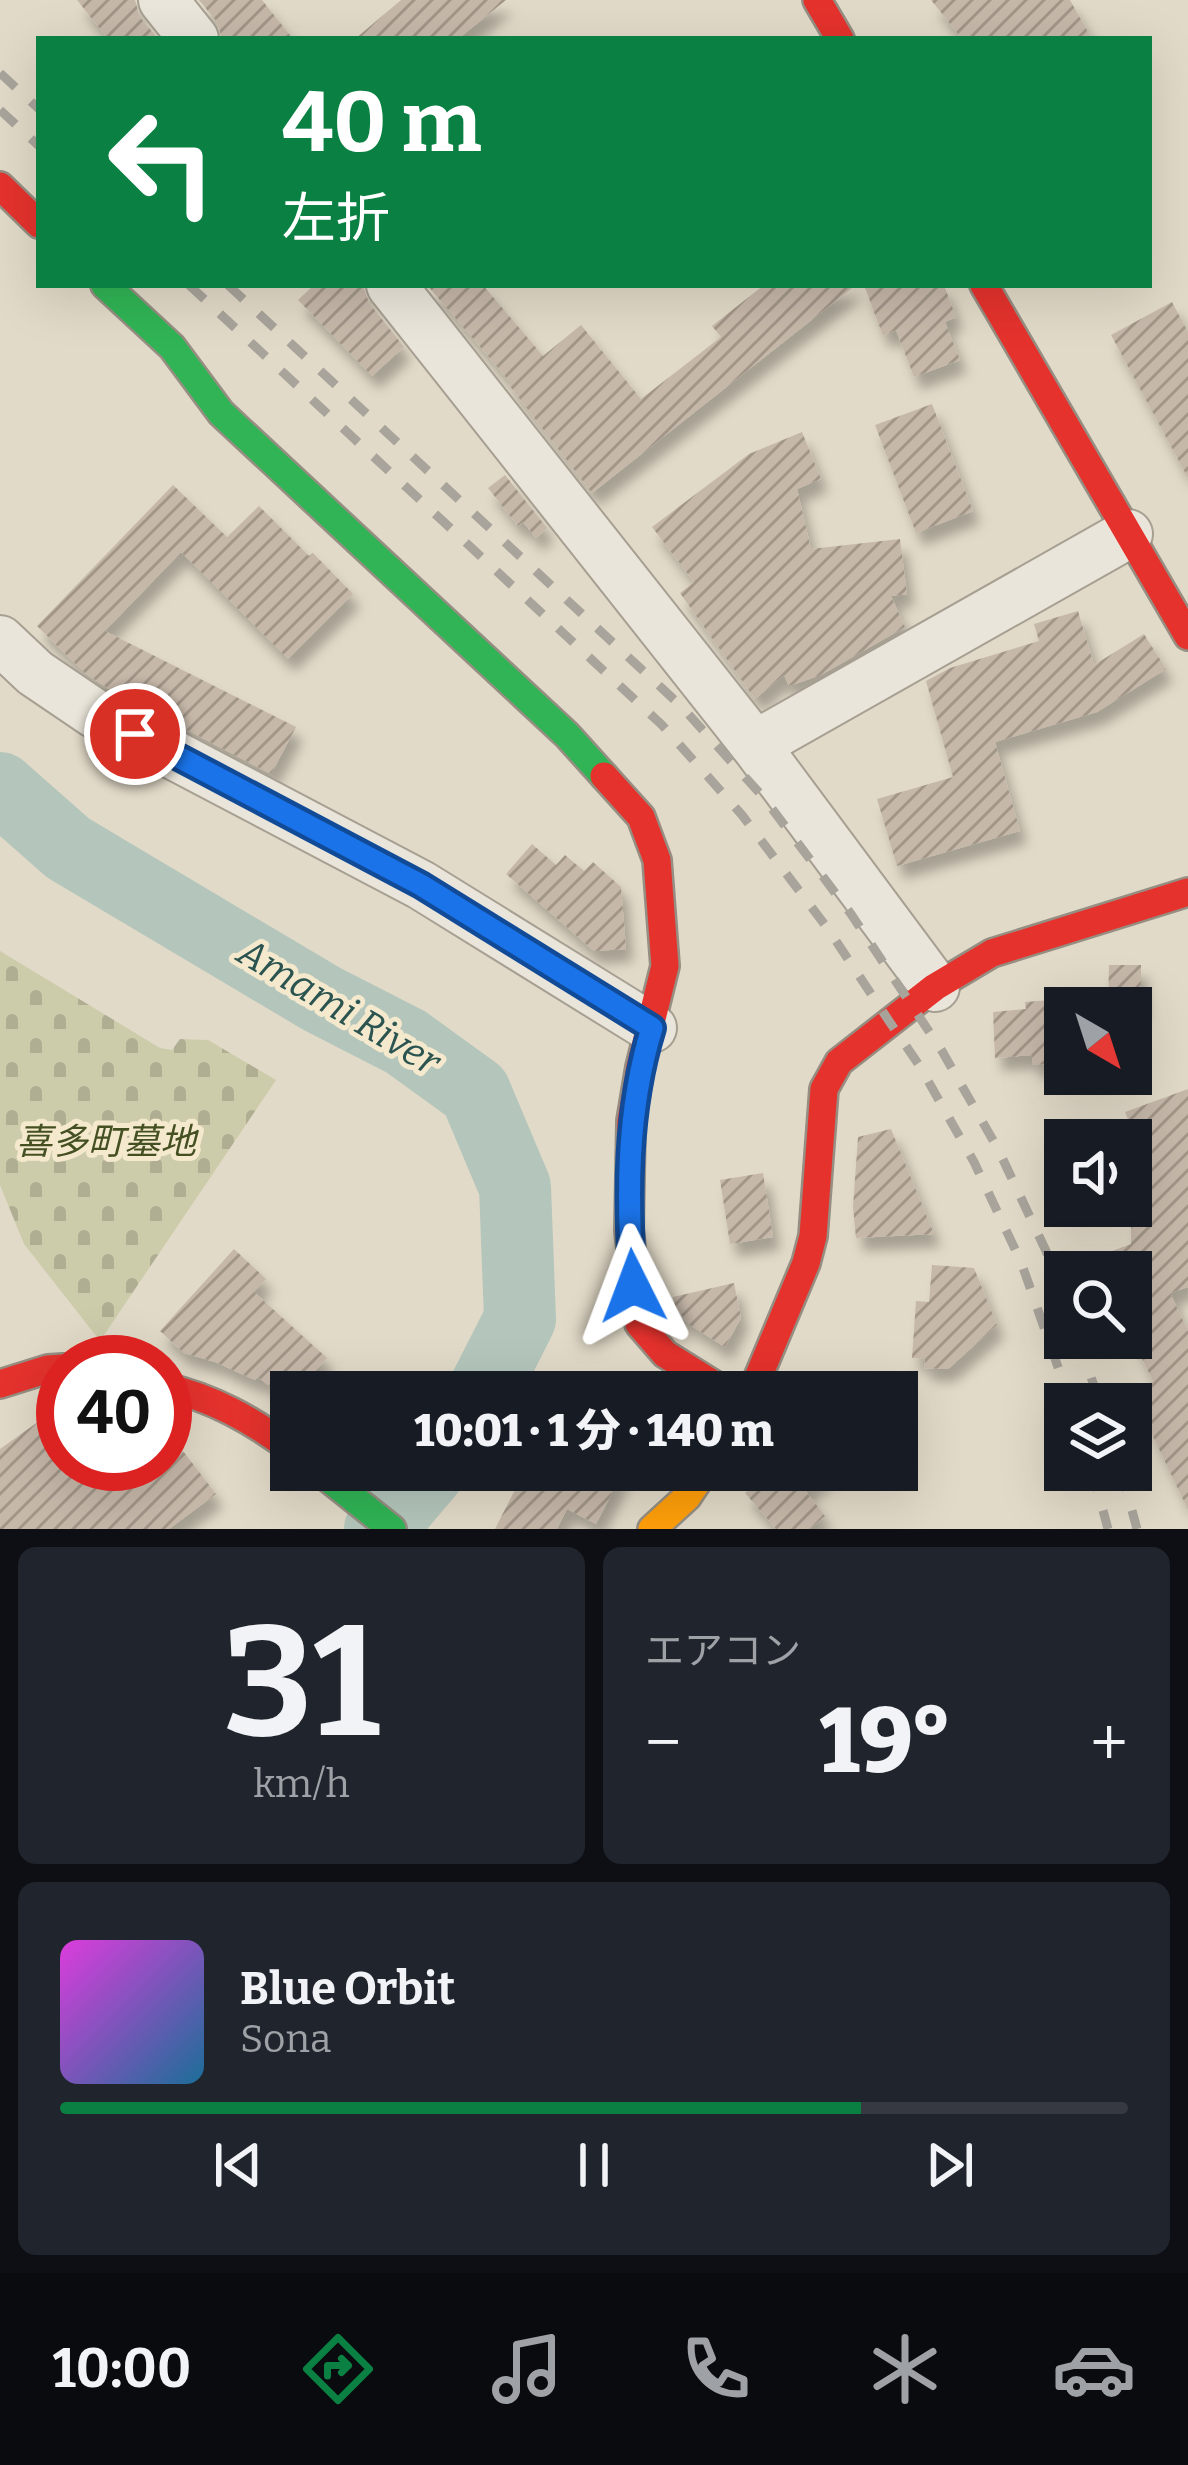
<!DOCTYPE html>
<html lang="ja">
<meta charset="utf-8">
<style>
:root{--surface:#171b24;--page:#20242c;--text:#f1f3f6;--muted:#9ea1a6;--line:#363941;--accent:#0b8043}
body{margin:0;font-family:Bitter,"Noto Sans JP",serif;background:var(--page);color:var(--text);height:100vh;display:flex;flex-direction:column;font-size:45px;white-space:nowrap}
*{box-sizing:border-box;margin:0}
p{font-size:39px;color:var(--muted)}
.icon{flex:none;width:66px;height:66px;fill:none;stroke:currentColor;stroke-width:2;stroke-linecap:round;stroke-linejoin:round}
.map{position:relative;height:1529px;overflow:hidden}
.sheet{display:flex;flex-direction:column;gap:18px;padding:18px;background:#0d0f14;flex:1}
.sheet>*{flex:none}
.banner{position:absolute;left:36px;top:36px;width:1116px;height:252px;border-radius:0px;box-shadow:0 12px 48px #0002;background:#0b8043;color:#fff;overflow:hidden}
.needle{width:78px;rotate:141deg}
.tools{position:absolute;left:1044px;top:987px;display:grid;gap:24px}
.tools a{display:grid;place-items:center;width:108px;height:108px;border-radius:0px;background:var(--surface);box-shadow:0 12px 48px #0002;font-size:60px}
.speed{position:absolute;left:36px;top:1335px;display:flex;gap:24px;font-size:60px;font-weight:700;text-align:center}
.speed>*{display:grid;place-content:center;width:156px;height:156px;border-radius:50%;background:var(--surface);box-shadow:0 12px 48px #0002;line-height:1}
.speed .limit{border:18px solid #d22;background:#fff;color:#111}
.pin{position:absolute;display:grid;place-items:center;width:102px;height:102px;color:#fff;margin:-51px;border:6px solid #fff;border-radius:50%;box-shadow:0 3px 12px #0007}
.me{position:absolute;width:132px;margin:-66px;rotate:357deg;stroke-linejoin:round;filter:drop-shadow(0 0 9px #0008)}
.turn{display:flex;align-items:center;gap:42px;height:252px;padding:0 48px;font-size:54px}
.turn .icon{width:156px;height:156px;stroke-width:2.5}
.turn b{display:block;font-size:84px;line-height:102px}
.big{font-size:90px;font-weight:800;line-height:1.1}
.sheet .widget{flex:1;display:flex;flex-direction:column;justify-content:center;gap:18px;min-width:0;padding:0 42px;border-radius:18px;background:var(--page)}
.sheet .dial{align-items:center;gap:0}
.dial b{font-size:156px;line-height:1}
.song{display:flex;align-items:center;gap:36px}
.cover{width:144px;height:144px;border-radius:18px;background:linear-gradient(135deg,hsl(300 70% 55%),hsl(200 70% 35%))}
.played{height:12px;border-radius:6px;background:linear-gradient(90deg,var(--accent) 75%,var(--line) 75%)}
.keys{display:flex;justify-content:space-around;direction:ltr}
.heat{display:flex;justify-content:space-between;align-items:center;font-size:66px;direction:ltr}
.sheet .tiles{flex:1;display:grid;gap:18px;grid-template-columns:1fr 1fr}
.widget:last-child{grid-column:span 2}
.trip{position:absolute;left:270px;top:1371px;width:648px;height:120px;border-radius:0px;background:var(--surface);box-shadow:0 12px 48px #0002;font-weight:800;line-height:120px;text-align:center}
.tabs{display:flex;height:192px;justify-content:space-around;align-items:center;background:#090b0e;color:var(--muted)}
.tabs .icon{width:84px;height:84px}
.tabs .current{color:var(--accent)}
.tabs b{font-size:54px;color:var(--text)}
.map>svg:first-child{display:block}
.cemetery{fill:url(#cemetery-stones)}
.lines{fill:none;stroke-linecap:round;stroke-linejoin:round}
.river{stroke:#b4c6bb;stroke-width:72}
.building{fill:url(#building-hatch);filter:url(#shadow)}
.street-casing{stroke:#a69f92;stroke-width:52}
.fast-casing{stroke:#968e82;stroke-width:32}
.slow-casing{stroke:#968e82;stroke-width:32}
.jam-casing{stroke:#968e82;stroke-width:32}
.street{stroke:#eae5da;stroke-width:48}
.fast{stroke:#30b455;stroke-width:27}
.slow{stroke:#ff9f0a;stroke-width:27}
.jam{stroke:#e5322d;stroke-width:27}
.rail{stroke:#a9a49b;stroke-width:9;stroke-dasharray:21 21;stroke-linecap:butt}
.route-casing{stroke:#114b97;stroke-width:30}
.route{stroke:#1a73e8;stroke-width:21}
.labels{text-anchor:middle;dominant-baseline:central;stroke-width:10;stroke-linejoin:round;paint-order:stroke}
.park-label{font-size:36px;font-style:italic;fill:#455022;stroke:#f4e8cd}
.water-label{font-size:39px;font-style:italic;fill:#2b5450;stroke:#f4e8cd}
</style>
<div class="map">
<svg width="1188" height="1529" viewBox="0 0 1188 1529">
<defs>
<pattern id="cemetery-stones" width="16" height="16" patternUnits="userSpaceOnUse" patternTransform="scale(3)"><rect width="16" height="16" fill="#cccbaa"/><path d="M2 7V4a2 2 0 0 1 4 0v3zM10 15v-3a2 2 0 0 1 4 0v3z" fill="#b0ae92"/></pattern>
<pattern id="building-hatch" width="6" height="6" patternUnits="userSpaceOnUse" patternTransform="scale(3)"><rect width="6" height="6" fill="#c6b8a9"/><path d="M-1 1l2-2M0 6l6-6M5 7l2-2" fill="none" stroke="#a29689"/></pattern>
<filter id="shadow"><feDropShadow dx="7" dy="13" stdDeviation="6" flood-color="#0004"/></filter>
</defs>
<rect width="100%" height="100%" fill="#e2dac8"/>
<path class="cemetery" d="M0 951 160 1048 172 1050 180 1039 208 1040 276 1080 100 1341 24 1244 0 1185Z"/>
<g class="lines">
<g class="river">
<path d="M0 788 68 848 322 999 406 1042 475 1092 515 1187 520 1319 483 1392"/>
<path d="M380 1529 430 1470"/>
</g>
</g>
<g class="building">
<path d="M77 0H135L140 17 158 39H108Z"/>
<path d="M199 0H262L293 39H222L217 22Z"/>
<path d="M401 0H506L458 39H355Z"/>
<path d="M931 0H1070L1092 39H962Z"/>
<path d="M314 285H363L369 303 404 347 372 376 298 300Z"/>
<path d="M427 285H483L543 356 581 325 641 399 721 337 712 326 764 285H856L592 493 509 385 511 383Z"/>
<path d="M864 285H944L956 317 945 322 960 360 914 377 896 330 883 336Z"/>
<path d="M1172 302 1188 332V478L1111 335Z"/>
<path d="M932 404 973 511 916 533 875 425Z"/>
<path d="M802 432 821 479 797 489 811 549 900 539 907 594 891 596 905 627 821 675 789 686 784 675 755 699 680 593 694 582 652 527 749 454Z"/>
<path d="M505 475 547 528 536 538 523 522 518 526 488 488Z"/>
<path d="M173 485 227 537 259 506 309 556 313 553 353 594 288 659 181 552 105 631 296 727 271 774 109 689 85 673 37 626Z"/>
<path d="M1078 611 1094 665 1144 634 1166 669 1097 712 995 742 1020 831 897 866 877 799 953 777 926 681 950 668 1039 641 1034 624Z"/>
<path d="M532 844 556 865 565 855 584 871 593 862 621 887 626 949 594 951 506 874Z"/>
<path d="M1109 965H1141V1008H1108Z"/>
<path d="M1065 999V1063L1033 1065 1032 1055 995 1058 993 1012 1026 1009 1025 1002Z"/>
<path d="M1188 1089V1287L1170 1293 1188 1331V1510L1140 1409 1148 1405 1140 1388 1153 1381 1131 1336V1272H1067L1066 1268 1131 1244 1132 1129 1125 1112Z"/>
<path d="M891 1129 934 1234 856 1238 853 1207 858 1137Z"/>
<path d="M763 1173 773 1237 730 1244 720 1180Z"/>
<path d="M234 1249 266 1279 254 1292 327 1358 296 1392H291L288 1401 258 1377 255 1380 215 1362 184 1353 160 1331Z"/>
<path d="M932 1265 974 1268 997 1325 948 1369 924 1368 925 1359 912 1358 916 1301 929 1302Z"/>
<path d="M734 1283 741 1318 725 1347 690 1325 674 1307 673 1297Z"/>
<path d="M49 1414 63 1435V1464H165V1451L168 1449 174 1458 183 1451 216 1494 169 1529H0V1449Z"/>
<path d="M525 1470H624L596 1524 567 1509 557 1529H495Z"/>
<path d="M772 1470H830L805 1490 825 1516 809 1529H776L745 1493Z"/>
</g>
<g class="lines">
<g class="street-casing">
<g id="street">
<path d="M163 0 194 39"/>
<path d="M391 285 755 745 935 987"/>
<path d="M0 640 35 673 94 713 421 885 652 1028"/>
<path d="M755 745 1128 534"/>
</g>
</g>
<g class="fast-casing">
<g id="fast">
<path d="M105 285 172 347 221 413 567 735 604 776"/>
<path d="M318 1470 392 1529"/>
</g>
</g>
<g class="slow-casing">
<path id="slow" d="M652 1529 687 1497 705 1470"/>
</g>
<g class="jam-casing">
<g id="jam">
<path d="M817 0 840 39"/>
<path d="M0 186 39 224"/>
<path d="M984 285 1188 636"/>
<path d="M604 776 641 817 657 860 665 966 640 1067 631 1121 629 1230 639 1324 665 1354 726 1392"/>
<path d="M0 1384 48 1369 63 1368"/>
<path d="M165 1387C213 1398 252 1420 291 1449"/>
<path d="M752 1392 806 1263 813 1236 824 1089 839 1062 935 987 992 953 1188 892"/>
</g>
</g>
<use href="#street" class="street"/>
<use href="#fast" class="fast"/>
<use href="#slow" class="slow"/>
<use href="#jam" class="jam"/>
<g class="rail">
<path d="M0 73 39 109"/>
<path d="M0 110 39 146"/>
<path d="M189 285 662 725 742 815 828 929 889 1021 919 1065 974 1162 1021 1262 1071 1404"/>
<path d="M228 285 681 706 764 798 851 914 942 1051 998 1149 1046 1251 1065 1303"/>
<path d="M1078 1338 1100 1404"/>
<path d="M1092 1470 1108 1529"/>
<path d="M1121 1470 1137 1529"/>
</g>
</g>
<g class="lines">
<g class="route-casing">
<path id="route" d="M135 734 421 885 652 1028C626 1112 627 1199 633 1286"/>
</g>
<use href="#route" class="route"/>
</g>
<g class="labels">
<g class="park-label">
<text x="106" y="1142">喜多町墓地</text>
</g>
<g class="water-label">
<text transform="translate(339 1007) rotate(31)">Amami River</text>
</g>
</g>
</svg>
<div class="tools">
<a><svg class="needle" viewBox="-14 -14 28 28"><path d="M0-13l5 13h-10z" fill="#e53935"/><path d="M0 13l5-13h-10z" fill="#9ea1a6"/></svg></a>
<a><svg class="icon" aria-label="sound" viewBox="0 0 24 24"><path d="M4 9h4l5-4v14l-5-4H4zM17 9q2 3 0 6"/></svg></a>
<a><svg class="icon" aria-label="search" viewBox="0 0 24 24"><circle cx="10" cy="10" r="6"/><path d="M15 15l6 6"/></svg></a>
<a><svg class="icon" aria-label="layers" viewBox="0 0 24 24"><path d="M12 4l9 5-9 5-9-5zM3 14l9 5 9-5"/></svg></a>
</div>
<div class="speed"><div class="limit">40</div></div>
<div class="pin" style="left:135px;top:734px;background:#d93025"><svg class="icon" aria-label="arrive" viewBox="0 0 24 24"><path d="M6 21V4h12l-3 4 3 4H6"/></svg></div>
<svg class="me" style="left:633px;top:1286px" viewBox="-20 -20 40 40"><path d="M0-17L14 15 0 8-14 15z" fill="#1a73e8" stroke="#fff" stroke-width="4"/></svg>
<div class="trip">10:01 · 1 分 · 140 m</div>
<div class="banner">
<div class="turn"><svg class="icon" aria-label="left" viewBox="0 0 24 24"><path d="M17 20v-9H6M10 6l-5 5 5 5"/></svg><div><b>40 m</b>左折</div></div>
</div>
</div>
<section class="sheet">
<div class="tiles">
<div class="widget dial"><b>31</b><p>km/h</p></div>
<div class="widget"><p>エアコン</p>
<div class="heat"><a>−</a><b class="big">19°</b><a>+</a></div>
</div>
<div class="widget">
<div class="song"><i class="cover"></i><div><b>Blue Orbit</b><p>Sona</p></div></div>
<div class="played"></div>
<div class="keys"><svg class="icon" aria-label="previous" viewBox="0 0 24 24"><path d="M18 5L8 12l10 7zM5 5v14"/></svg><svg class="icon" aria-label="pause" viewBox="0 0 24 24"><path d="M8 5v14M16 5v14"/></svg><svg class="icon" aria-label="next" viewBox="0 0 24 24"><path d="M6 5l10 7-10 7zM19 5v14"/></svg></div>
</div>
</div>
</section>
<nav class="tabs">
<b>10:00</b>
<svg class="icon current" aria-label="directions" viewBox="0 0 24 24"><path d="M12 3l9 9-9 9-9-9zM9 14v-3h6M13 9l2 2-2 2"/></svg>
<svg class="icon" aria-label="music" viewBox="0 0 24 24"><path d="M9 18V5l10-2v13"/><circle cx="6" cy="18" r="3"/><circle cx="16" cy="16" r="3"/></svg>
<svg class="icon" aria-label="phone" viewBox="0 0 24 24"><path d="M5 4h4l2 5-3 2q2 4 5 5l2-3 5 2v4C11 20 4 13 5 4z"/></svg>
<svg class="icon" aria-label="climate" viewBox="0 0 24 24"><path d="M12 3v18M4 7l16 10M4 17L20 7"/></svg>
<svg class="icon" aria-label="car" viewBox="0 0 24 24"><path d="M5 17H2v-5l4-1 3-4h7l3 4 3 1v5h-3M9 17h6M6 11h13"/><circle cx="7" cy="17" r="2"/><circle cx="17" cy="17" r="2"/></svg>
</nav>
